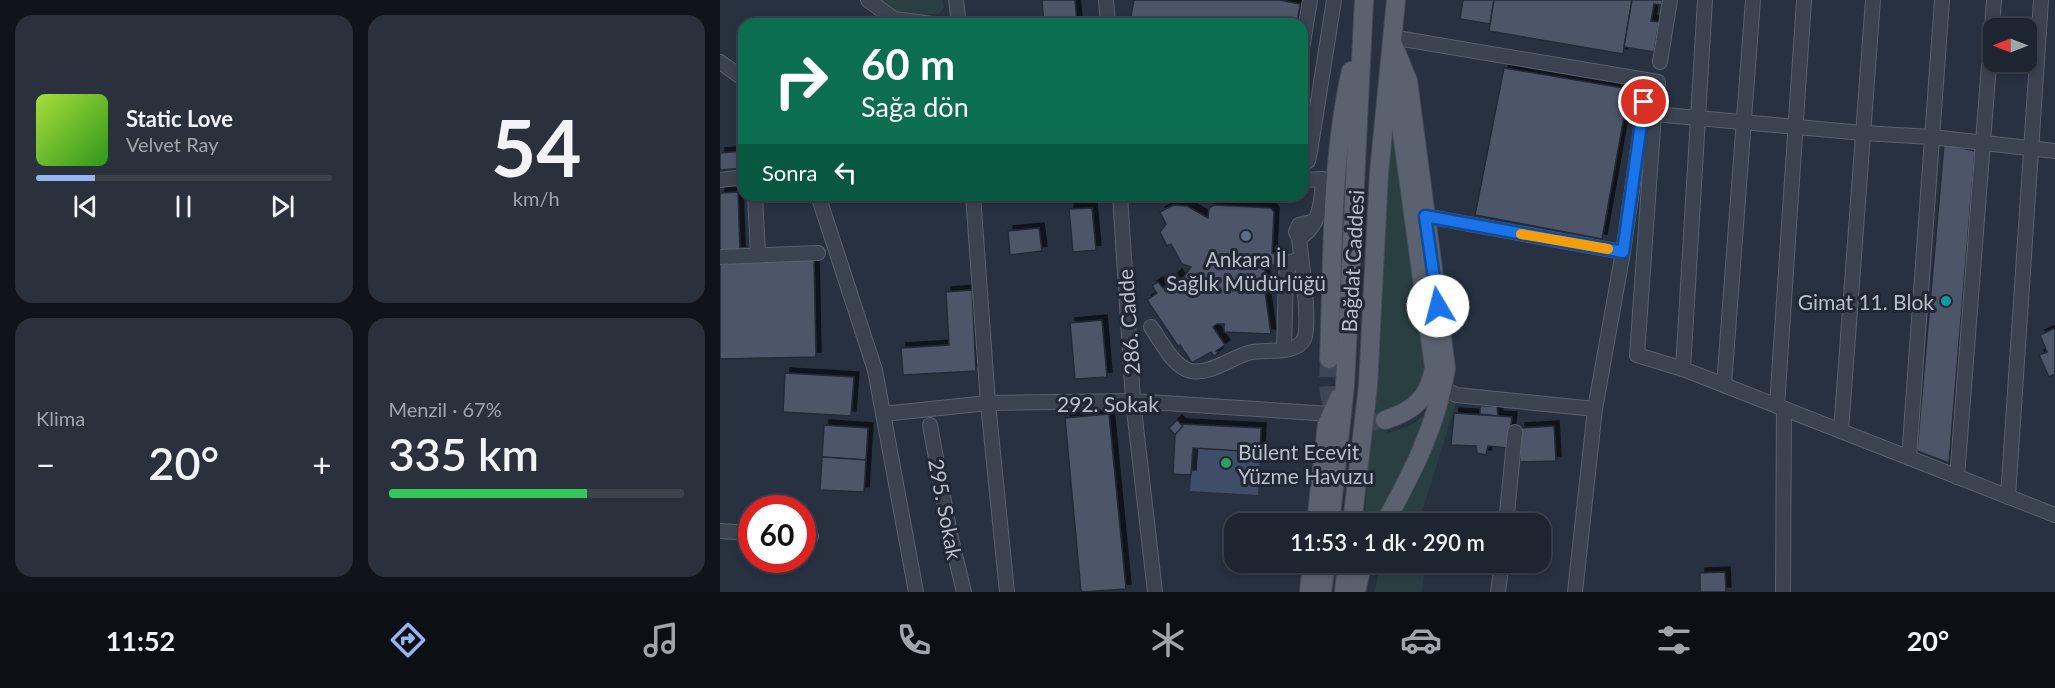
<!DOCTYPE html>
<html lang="tr">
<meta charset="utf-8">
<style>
:root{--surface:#1d2530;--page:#2a313c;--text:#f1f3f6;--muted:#a0a5ab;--line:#3b424c;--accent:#95b4f2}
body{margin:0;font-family:Lato,sans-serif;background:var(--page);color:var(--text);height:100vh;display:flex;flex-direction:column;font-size:22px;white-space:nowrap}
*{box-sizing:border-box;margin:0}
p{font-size:20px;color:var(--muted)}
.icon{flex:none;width:33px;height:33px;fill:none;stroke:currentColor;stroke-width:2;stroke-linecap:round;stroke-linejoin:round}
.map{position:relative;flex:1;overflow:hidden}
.drawer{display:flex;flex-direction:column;gap:15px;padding:15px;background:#10141a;width:720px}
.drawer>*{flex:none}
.guide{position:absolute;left:18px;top:18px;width:570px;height:183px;border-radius:18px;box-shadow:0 3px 9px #0003,0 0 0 2px var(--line);background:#0b6e4f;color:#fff;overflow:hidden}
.needle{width:39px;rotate:270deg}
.controls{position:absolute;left:1263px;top:18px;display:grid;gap:12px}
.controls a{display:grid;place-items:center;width:54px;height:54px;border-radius:12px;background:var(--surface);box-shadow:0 3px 9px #0003,0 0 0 2px var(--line);font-size:30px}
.speed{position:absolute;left:18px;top:495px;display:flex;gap:12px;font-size:30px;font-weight:700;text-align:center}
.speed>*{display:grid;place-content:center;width:78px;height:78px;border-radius:50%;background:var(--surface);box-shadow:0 3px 9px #0003,0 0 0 2px var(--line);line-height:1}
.speed .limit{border:9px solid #d22;background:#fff;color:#111}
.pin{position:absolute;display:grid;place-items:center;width:51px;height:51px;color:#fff;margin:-26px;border:3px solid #fff;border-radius:50%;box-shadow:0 2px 6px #0007}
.me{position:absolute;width:66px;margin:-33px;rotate:352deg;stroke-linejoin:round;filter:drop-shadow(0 0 4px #0008)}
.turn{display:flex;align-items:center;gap:21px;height:126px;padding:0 24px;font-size:27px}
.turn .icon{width:78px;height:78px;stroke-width:2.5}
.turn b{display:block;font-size:42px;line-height:51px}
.then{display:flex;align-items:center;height:57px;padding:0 24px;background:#0003;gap:12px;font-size:22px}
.big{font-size:45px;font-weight:600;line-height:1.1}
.drawer .tile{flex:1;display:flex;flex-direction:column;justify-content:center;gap:9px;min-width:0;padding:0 21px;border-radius:18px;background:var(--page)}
.drawer .dial{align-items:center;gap:0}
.dial b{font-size:78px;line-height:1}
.song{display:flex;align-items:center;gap:18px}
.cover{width:72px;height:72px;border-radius:9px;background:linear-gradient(135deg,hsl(80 70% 55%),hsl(110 70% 35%))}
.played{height:6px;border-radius:3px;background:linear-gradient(90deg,var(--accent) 20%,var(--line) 20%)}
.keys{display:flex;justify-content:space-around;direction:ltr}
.heat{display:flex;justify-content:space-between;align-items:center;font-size:33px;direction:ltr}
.charge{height:9px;border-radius:4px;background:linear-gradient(90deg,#34c759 67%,var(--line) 0)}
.drawer .tiles{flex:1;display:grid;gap:15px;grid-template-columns:repeat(2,1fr)}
.trip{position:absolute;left:504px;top:513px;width:327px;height:60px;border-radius:18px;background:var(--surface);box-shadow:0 3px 9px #0003,0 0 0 2px var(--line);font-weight:600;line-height:60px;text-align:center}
.tabs{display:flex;height:96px;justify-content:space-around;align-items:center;background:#0c0f13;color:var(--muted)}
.tabs .icon{width:42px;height:42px}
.tabs .selected{color:var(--accent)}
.tabs b{font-size:27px;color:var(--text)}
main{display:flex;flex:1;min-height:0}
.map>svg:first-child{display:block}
.green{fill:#2a3f42}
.water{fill:#3f4d68}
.building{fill:#4e5769;stroke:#222a37;stroke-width:1.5;filter:url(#shadow)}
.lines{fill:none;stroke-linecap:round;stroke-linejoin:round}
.major-tunnel{stroke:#3d4655;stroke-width:18;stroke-dasharray:18 9;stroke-linecap:butt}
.minor-casing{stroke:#59616d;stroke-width:16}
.major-casing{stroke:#454c59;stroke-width:20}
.minor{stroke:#3c4350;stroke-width:14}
.major{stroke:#5a6270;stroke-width:18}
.route-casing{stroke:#114b97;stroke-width:15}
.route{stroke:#1a73e8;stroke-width:10}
.slow{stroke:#f59e0b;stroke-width:10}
.service-dot{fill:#5c6f8a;stroke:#202835;stroke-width:2}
.culture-dot{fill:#0f9aa8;stroke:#202835;stroke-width:2}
.leisure-dot{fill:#2e9e5b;stroke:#202835;stroke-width:2}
.labels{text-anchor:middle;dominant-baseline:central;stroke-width:6;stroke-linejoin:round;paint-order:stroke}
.poi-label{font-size:21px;fill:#b8beca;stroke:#202835}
.street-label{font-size:21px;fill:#b8beca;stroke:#202835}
</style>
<main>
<section class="drawer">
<div class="tiles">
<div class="tile">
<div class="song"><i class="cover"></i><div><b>Static Love</b><p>Velvet Ray</p></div></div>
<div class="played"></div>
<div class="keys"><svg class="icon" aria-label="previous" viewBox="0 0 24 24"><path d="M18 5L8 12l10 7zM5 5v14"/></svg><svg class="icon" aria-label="pause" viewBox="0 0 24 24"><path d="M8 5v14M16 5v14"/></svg><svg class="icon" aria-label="next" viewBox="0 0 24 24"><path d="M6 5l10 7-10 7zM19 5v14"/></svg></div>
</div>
<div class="tile dial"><b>54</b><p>km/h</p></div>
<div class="tile"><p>Klima</p>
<div class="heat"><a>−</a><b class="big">20°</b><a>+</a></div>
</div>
<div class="tile"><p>Menzil · 67%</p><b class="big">335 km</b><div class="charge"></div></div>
</div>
</section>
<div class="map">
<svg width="1335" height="592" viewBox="0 0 1335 592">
<defs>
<filter id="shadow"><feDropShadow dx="5" dy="-5" stdDeviation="0" flood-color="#0009"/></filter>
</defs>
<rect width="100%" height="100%" fill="#273140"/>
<g class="green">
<path d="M161 0H223L224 7 219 14 183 16Z"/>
<path d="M671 110 707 367C698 392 693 399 668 410L667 433 689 426 709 412C699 436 672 511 650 521L645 517Z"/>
<path d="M728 401 736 403 700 518 710 519 709 523 675 524 701 477Z"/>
<path d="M660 563H705L702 592H655Z"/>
</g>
<path class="water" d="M473 448 540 452 538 495 470 491Z"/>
<g class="building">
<path d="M322 0H355L357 24H324Z"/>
<path d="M414 0H559L580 4 577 24H427L410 21Z"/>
<path d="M743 0H774L770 24 740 19Z"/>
<path d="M774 0H912L903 54 769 31Z"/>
<path d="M912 0H942V5L934 4 931 21 939 22 934 52 904 47Z"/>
<path d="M784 68 909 89 882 239 755 215Z"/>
<path d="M1224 144 1255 151 1229 463 1197 451Z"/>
<path d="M24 151V168L0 170V153Z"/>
<path d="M18 192 20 251H0V193Z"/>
<path d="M453 205 467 206 488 218 489 208 494 205 551 208 554 212 552 253H555V265H545V292L551 334 504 332V324H497L493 327 505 345 496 351 498 353 494 356 491 352 472 363 460 345 458 346 427 300 437 293 432 286 438 282 443 288 457 274 461 281 471 267 462 264 451 244 447 246 440 232 446 224 440 212Z"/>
<path d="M372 208 376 250 353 252 349 209Z"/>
<path d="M319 228 322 251 290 255 288 231Z"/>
<path d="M94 259 96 357 0 359V261Z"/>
<path d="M252 290 256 371 183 375 181 348 229 345 226 292Z"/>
<path d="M382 320 387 377 355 379 350 323Z"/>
<path d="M1335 328V374L1329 377 1319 355 1327 352 1320 335Z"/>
<path d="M65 373 134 377 131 416 63 412Z"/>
<path d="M760 406H777L778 416 760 414Z"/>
<path d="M734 413 792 417 788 448 768 446 766 455 757 453 756 446 731 445Z"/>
<path d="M389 414 406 589 361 592 345 418Z"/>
<path d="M457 420 463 426 455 435 449 428Z"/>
<path d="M461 424 541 428 540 452 473 448 471 475 453 474 455 435 463 426Z"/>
<path d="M104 425 148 428 146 460 102 457Z"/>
<path d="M834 426 836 461 800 462V428Z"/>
<path d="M102 457 146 460 144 492 100 490Z"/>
<path d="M1005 572 1006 592H980V573Z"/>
</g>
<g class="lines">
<path class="major-tunnel" d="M609 359C606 408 610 429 665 420"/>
<g class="minor-casing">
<g id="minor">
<path d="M148 0 174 19 212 24"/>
<path d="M236 0 239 24"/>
<path d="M386 0 388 24"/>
<path d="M671 37 938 82 934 114 1143 133 1212 137 1335 151"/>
<path d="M582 49 590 0"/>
<path d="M0 62 24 79"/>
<path d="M940 62 950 0"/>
<path d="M934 114 917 355 963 369 1335 515"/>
<path d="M582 165 588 161 590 152 614 0"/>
<path d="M0 180 24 177"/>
<path d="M35 195 38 254"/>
<path d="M98 195 155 370 196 592"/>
<path d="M253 195 268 403 287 592"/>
<path d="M400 195 413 401 435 592"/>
<path d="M705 216 903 252 875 409"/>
<path d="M579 238C600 227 602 200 603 179L582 180"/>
<path d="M903 252 928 81"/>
<path d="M0 257 98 253"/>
<path d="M431 327C441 341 453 367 471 371 491 375 513 356 532 352 546 349 576 355 584 339 591 324 581 258 579 238L576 232 579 225 595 221"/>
<path d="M564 350 566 274 571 262 581 259"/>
<path d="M963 369 985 0"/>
<path d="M1004 385 1033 0"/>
<path d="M723 388 736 395 875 409 855 592"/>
<path d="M1057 406 1084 0"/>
<path d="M163 414 268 403 413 401 612 414"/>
<path d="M210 425 230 534 244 592"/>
<path d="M1121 431 1153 0"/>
<path d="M1189 458 1222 0"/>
<path d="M1237 477 1274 0"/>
<path d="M1288 497 1321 0"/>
<path d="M786 524 795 432"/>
<path d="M0 531 32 533"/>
<path d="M82 535 91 536"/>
<path d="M778 592 782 562"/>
<path d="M1063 592 1064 409"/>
</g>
</g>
<g class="major-casing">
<g id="major">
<path d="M609 359C613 264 610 164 631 71"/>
<path d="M665 420C694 411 710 397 714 367L675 81"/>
<path d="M596 524 607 424 619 398"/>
<path d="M610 524 625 385 644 0"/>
<path d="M632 524 648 386 659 173 676 0"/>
<path d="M664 524C692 474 717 425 726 368L688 81 672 42"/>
<path d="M589 592 592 562"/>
<path d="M602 592 606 562"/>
<path d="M624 592 627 562"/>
<path d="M636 592 643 562"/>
</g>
</g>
<use href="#minor" class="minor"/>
<use href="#major" class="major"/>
</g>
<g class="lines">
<g class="route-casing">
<path id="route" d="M718 306 705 216 903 252 924 102"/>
</g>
<use href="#route" class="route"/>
<path class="slow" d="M801 234 888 249"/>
</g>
<circle class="service-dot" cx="526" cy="236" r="6"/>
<circle class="culture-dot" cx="1226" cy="301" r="6"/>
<circle class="leisure-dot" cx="506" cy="463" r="6"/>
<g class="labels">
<g class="poi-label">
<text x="526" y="258">Ankara İl<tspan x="526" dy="24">Sağlık Müdürlüğü</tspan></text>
<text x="1214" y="301" text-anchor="end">Gimat 11. Blok</text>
<text x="518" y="451" text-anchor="start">Bülent Ecevit<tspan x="518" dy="24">Yüzme Havuzu</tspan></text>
</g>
<g class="street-label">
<text transform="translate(632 261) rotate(-87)">Bağdat Caddesi</text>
<text transform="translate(408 322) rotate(-94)">286. Cadde</text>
<text x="388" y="403">292. Sokak</text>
<text transform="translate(226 509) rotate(79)">295. Sokak</text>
</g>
</g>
</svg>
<div class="controls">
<a><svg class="needle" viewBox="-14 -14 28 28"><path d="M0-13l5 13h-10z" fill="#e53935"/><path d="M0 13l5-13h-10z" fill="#a0a5ab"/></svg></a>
</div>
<div class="speed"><div class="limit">60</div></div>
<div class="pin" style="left:924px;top:102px;background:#d93025"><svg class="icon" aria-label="arrive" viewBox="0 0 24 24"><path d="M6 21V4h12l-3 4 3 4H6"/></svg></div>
<svg class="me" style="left:718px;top:306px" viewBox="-20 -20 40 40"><circle r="19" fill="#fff"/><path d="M0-13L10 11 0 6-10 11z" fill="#1a73e8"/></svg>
<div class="trip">11:53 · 1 dk · 290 m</div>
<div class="guide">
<div class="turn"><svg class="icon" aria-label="right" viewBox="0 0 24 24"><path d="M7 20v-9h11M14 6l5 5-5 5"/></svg><div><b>60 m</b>Sağa dön</div></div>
<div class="then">Sonra<svg class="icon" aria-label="left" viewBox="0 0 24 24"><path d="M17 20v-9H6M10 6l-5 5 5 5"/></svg></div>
</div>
</div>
</main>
<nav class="tabs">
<b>11:52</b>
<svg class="icon selected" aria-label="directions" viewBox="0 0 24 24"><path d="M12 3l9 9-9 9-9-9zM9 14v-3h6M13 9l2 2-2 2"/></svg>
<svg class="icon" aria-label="music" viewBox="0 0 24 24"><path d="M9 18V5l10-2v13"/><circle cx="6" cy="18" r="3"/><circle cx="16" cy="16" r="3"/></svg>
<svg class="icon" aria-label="phone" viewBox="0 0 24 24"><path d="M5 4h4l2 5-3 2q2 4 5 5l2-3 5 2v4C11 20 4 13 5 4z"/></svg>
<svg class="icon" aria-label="climate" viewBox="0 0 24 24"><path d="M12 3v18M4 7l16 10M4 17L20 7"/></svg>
<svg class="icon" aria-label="car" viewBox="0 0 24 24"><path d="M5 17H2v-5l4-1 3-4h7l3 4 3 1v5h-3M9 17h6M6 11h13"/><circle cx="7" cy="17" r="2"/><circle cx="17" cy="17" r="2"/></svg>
<svg class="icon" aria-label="filters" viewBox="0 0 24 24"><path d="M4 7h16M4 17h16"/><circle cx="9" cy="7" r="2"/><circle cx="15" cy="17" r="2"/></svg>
<b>20°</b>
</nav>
